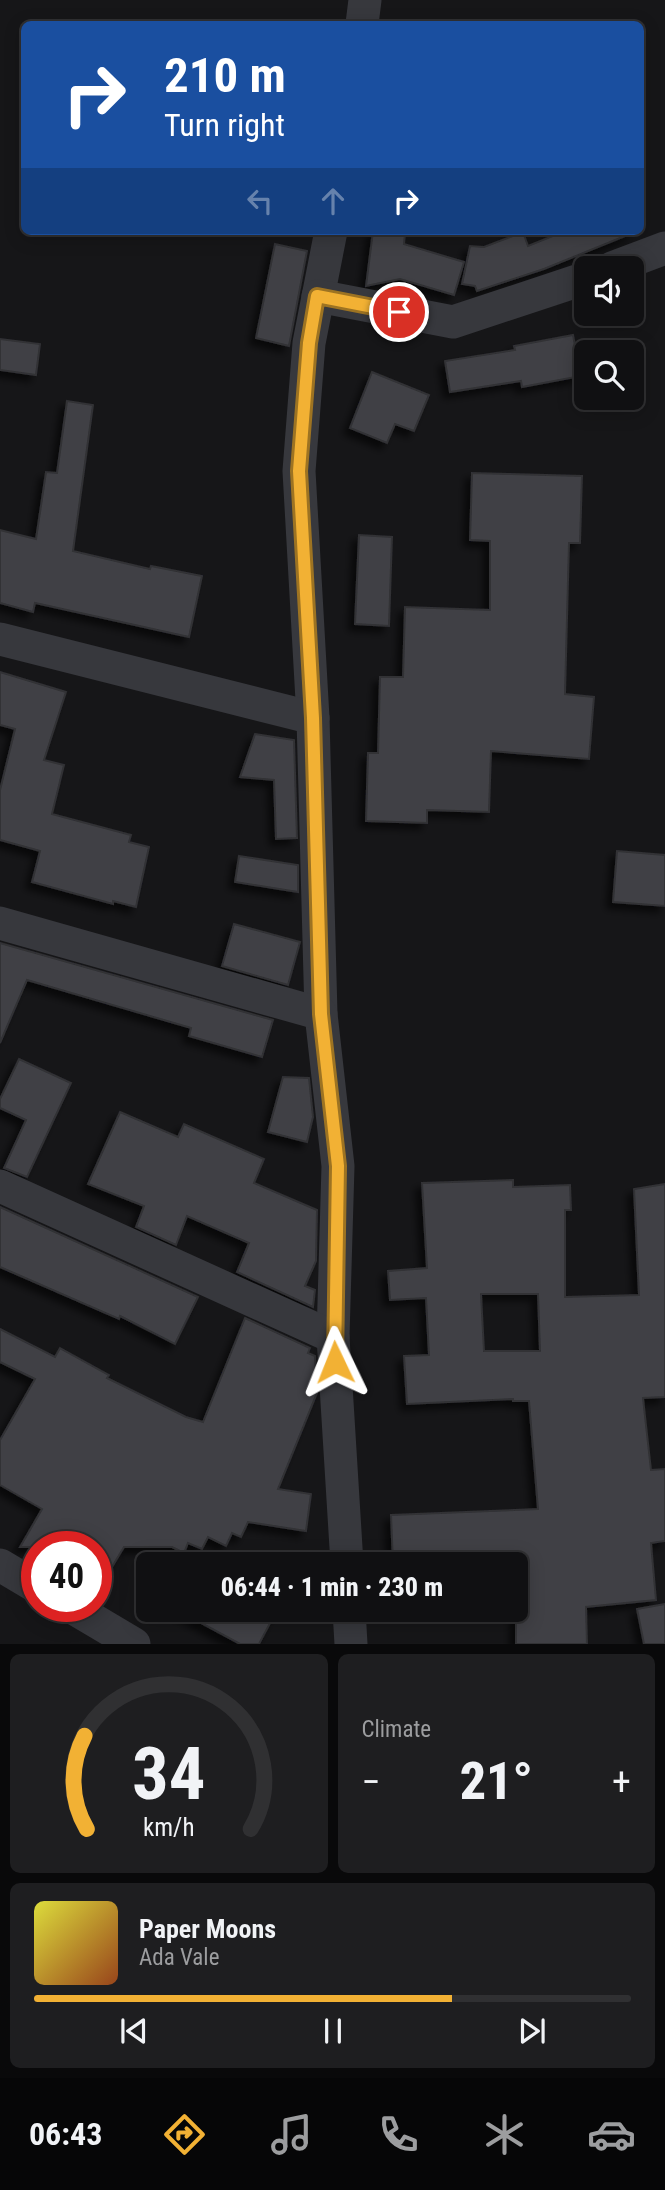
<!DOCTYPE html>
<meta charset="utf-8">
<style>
:root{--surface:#101012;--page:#1e1e20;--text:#f1f3f6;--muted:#9c9d9f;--line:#303032;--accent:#f2b134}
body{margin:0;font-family:"Roboto Condensed",sans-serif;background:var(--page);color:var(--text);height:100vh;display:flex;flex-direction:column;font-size:26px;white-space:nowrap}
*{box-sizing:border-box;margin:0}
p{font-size:23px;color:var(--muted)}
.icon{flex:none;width:38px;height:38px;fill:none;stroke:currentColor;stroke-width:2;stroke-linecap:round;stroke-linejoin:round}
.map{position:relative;height:1644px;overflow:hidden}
.sheet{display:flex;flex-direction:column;gap:10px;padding:10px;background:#09090a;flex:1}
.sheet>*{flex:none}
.banner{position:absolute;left:21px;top:21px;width:623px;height:214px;border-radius:10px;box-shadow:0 4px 18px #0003,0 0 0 2px var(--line);background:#1a4fa0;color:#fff;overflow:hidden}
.controls{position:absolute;left:574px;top:256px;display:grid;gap:14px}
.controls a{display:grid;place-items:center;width:70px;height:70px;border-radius:10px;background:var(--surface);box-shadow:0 4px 18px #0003,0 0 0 2px var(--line);font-size:35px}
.speed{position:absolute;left:21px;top:1531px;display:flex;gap:14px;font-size:35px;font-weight:700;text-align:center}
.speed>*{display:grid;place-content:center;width:91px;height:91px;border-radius:50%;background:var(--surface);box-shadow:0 4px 18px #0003,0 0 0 2px var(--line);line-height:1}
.speed .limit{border:10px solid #d22;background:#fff;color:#111}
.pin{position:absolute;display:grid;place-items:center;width:60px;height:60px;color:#fff;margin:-30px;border:4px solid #fff;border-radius:50%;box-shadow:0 2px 7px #0007}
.me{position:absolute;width:77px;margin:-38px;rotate:358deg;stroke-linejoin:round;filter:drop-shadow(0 0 5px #0008)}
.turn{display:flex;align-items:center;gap:24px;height:147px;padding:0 28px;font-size:32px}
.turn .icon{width:91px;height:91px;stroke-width:2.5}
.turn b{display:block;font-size:49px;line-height:60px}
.lanes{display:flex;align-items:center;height:66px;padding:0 28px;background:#0003;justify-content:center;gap:35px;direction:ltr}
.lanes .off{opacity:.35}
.big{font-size:52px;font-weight:800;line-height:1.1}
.sheet .tile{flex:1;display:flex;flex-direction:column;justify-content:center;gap:10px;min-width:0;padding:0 24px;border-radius:10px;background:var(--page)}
.sheet .dial{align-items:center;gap:0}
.dial svg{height:182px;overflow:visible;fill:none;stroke:var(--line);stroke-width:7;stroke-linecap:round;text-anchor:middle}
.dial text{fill:var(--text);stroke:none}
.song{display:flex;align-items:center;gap:21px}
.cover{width:84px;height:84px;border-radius:10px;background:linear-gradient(135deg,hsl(60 70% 55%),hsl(20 70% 35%))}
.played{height:7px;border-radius:4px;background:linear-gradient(90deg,var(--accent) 70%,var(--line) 70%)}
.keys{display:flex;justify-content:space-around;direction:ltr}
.heat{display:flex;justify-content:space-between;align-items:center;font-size:38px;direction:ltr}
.sheet .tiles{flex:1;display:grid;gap:10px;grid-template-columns:1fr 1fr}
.tile:last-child{grid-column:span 2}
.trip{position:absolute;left:136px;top:1552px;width:392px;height:70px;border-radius:10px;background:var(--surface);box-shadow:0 4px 18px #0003,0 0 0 2px var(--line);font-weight:800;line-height:70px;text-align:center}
.menu{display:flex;height:112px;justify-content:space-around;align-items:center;background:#060607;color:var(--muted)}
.menu .icon{width:49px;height:49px}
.menu .current{color:var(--accent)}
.menu b{font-size:32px;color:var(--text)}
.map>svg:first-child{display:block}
.building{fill:#404145;stroke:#303034;stroke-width:2;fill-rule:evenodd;filter:url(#shadow)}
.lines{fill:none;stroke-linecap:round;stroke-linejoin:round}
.minor{stroke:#37383d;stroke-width:33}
.route-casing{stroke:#9d7322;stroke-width:18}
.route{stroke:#f2b134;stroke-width:12}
</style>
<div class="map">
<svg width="665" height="1644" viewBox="0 0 665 1644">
<defs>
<filter id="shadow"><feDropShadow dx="-6" dy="6" stdDeviation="3.5" flood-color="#0009"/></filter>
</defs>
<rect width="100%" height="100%" fill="#161618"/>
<g class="building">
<path d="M373 231 405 234 404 244 464 262 454 295 400 279 366 286Z"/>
<path d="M565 231 635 232 544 269 477 291 475 286 462 284 470 246 484 247 523 232 528 246Z"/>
<path d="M275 244 307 251 289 346 256 338Z"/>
<path d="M573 335 581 376 522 387 521 381 450 392 445 361 515 350 514 346Z"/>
<path d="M0 339 40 344 36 375 0 370Z"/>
<path d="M372 372 429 395 414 431 395 424 387 443 350 428Z"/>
<path d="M67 401 93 405 73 551 150 569 151 566 202 576 189 637 35 603 33 612 0 603V530L36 539 46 472 57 473Z"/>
<path d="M472 473 582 476 580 543H569L565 694 594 697 589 759 491 751 489 812 427 810V823L366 821 368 753H378L380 677H403L405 607 490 610V541L470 540Z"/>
<path d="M359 535 392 537 389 626 355 624Z"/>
<path d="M0 672 66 692 44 760 64 765 52 814 131 835 129 842 149 847 136 907 113 901V904L32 882 40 851 0 840V790L15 729 0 725Z"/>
<path d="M255 734 294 740 297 838 276 839 274 780 240 777Z"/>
<path d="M617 851 665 855V906L613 902Z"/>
<path d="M239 856 298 865V892L235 882Z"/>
<path d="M234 924 300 942 288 985 222 966Z"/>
<path d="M0 943 273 1020 262 1057 189 1036 191 1028 27 980 0 1043Z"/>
<path d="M19 1059 71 1083 27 1177 4 1168 26 1120 0 1108V1099Z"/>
<path d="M283 1077 309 1078 313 1117 307 1142 268 1132Z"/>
<path d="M120 1112 178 1137 184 1124 264 1159 254 1183 317 1210 316 1261 305 1286 315 1290 313 1307 237 1272 249 1243 187 1216 176 1245 136 1227 144 1206 88 1184Z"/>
<path d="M513 1180V1187L570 1185 571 1210H565V1297L639 1295 634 1189 665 1184V1397L643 1398 651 1470 665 1469V1541L651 1543 656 1600 586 1607 587 1644H516V1564H393L391 1515 538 1509 529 1401H513V1399L407 1404 404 1356 429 1355 426 1298 390 1300 388 1271 427 1268 422 1183ZM481 1294H538L540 1351H484Z"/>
<path d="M0 1207 198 1297 175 1344 120 1316 119 1319 0 1267Z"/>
<path d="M245 1318 310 1348 308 1353 315 1356 317 1393 278 1489 311 1494 306 1531 248 1522 241 1537 232 1533 226 1546 208 1537 202 1549 188 1543 184 1553 172 1547H124L96 1594V1547H20L42 1509 0 1485V1440L35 1379 0 1362V1329L55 1357 60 1348 109 1375 107 1378 186 1417 203 1422Z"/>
<path d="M665 1604V1644H644L637 1609Z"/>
<path d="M177 1610H277L259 1644H240Z"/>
</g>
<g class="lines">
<g class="minor">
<path d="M362 24 365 0"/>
<path d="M331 231 309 343 299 471 313 718 321 1014 338 1166 333 1337 347 1564"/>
<path d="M612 268 665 248"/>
<path d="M318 296 453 322 586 278"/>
<path d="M0 639 313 718"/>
<path d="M0 923 321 1014"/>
<path d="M0 1186 333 1337"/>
<path d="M0 1565 37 1587"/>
<path d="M70 1606 134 1644"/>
<path d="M349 1610 351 1644"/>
</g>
</g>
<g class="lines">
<g class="route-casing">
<path id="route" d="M335 1362 338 1166 321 1014 313 718 299 471 309 343 317 296 399 312"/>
</g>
<use href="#route" class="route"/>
</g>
</svg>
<div class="controls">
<a><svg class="icon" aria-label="sound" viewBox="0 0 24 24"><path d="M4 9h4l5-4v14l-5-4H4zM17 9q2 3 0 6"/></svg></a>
<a><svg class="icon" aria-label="search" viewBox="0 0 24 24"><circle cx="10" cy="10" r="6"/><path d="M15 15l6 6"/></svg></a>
</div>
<div class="speed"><div class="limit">40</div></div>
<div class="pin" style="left:399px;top:312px;background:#d93025"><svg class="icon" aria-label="arrive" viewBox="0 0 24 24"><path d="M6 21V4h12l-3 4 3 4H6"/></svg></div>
<svg class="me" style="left:335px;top:1362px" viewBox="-20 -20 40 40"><path d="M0-17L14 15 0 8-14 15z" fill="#f2b134" stroke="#fff" stroke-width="4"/></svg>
<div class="trip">06:44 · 1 min · 230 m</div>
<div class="banner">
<div class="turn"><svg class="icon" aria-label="right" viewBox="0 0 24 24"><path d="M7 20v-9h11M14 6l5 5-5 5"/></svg><div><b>210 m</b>Turn right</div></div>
<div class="lanes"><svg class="icon off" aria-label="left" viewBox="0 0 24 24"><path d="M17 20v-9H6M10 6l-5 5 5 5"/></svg><svg class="icon off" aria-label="ahead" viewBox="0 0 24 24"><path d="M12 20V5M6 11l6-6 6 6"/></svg><svg class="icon" aria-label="right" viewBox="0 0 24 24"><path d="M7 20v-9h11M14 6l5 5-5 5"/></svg></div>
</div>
</div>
<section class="sheet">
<div class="tiles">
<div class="tile dial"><svg viewBox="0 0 100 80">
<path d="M14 69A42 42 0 1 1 86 69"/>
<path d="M14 69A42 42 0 0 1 13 28" stroke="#f2b134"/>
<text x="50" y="56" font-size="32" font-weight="700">34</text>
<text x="50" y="72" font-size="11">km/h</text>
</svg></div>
<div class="tile"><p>Climate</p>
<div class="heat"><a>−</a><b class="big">21°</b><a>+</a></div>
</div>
<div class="tile">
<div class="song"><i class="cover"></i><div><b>Paper Moons</b><p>Ada Vale</p></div></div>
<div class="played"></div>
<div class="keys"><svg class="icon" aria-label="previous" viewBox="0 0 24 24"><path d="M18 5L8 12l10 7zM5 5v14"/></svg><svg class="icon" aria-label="pause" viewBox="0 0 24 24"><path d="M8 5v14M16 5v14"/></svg><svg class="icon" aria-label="next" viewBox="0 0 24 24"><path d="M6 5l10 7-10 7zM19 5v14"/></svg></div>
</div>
</div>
</section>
<nav class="menu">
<b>06:43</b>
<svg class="icon current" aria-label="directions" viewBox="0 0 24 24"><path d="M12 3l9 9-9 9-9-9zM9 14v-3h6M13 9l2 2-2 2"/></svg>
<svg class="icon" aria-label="music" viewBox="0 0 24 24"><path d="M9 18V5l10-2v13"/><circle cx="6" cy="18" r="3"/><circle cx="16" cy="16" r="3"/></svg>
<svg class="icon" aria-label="phone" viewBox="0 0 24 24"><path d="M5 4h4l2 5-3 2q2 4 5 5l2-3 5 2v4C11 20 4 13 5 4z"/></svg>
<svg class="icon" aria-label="climate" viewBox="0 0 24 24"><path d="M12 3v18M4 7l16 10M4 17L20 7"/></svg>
<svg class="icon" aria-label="car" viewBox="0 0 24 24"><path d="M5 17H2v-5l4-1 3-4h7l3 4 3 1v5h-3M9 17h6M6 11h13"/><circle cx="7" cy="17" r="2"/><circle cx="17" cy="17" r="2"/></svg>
</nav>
